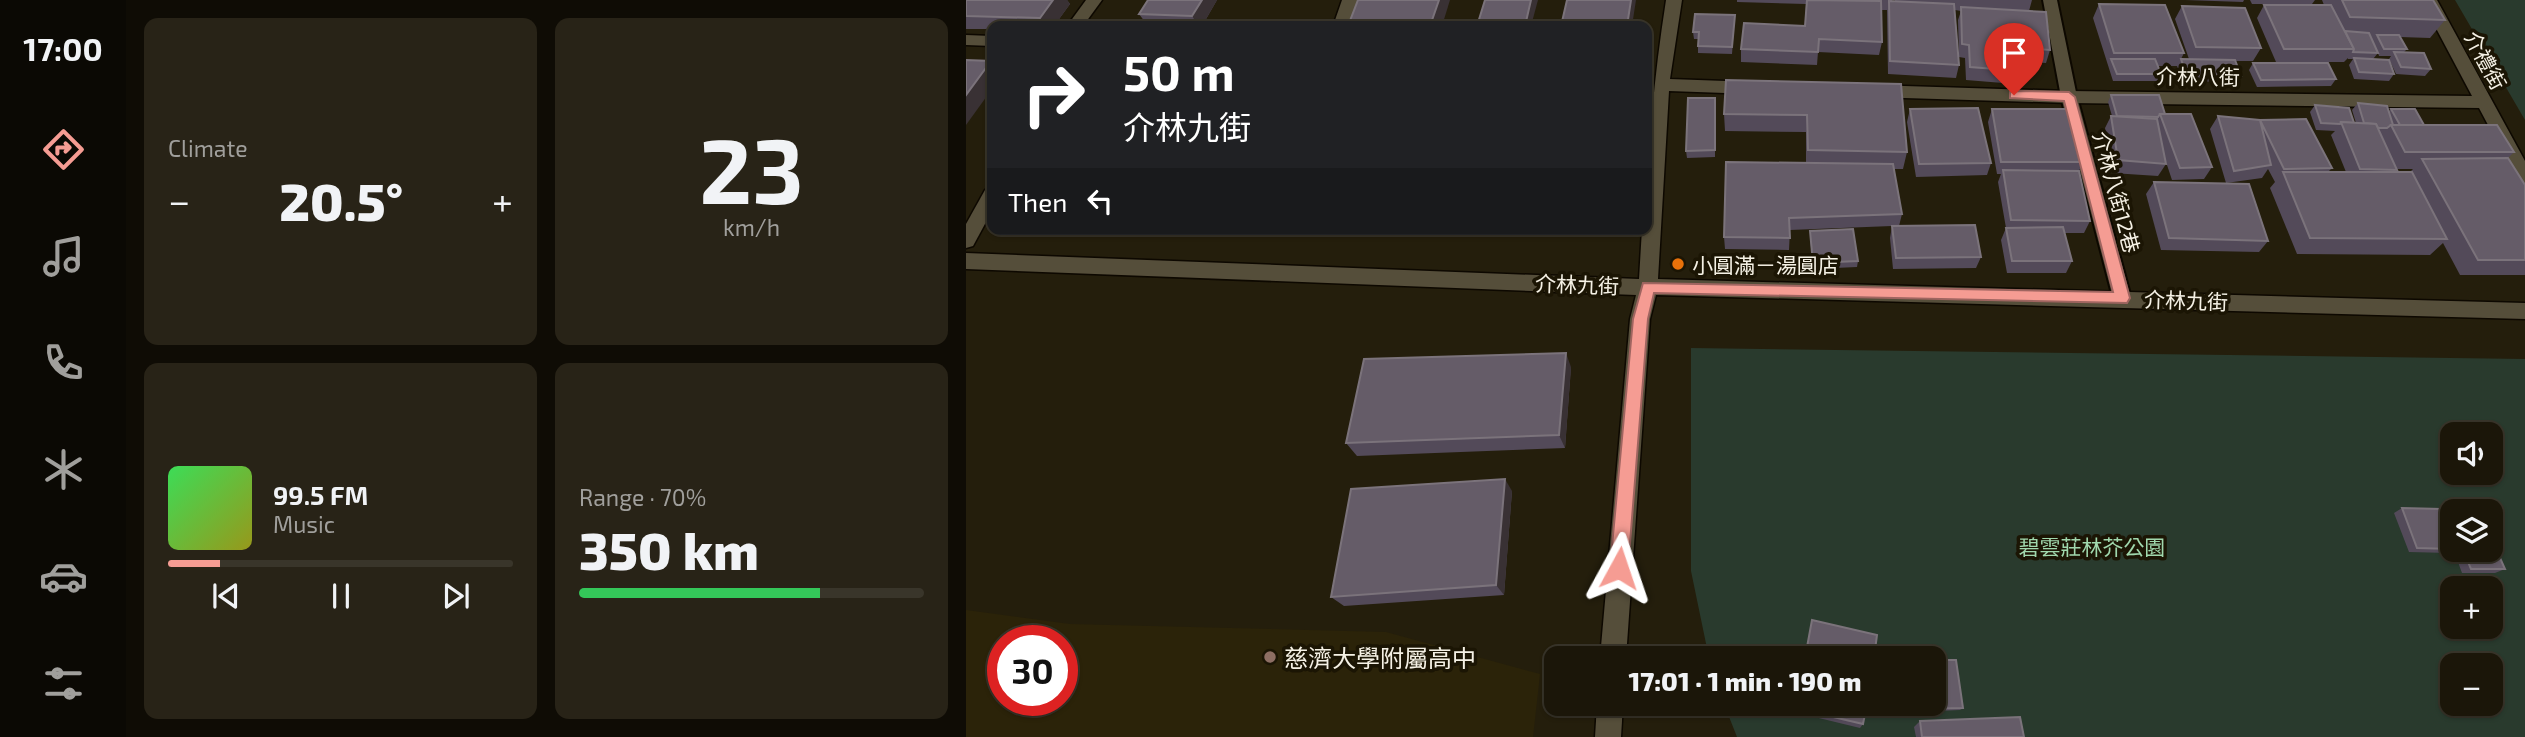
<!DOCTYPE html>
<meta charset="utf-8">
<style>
:root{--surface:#1b1609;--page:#282317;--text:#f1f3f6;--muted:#a09f9c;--line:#39352a;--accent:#f59c93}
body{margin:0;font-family:"Exo 2","Noto Sans TC",sans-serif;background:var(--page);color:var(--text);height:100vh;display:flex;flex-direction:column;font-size:26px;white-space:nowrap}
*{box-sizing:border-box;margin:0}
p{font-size:23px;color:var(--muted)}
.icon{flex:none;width:38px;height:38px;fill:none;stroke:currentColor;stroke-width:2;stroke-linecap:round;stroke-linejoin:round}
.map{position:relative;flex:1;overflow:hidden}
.side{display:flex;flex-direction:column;gap:18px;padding:18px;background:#0f0c05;width:840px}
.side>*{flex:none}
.hud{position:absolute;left:21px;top:21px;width:665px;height:214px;border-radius:14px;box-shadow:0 2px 5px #0004,0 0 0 2px var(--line);background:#202124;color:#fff;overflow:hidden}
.controls{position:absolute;left:1474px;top:422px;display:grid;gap:14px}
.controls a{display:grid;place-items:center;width:63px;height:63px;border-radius:14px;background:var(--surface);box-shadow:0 2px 5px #0004,0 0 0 2px var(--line);font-size:35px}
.speed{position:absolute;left:21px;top:625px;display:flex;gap:14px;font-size:35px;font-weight:700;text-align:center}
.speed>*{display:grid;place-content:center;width:91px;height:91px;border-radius:50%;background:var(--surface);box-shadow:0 2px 5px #0004,0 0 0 2px var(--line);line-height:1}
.speed .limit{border:10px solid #d22;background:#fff;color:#111}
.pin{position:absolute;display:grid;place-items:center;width:60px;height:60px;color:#fff;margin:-72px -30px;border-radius:50% 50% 50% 0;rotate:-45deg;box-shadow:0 0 7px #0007}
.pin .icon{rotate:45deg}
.me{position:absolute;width:77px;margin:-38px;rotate:5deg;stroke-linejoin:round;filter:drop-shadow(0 0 5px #0008)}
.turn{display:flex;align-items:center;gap:24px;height:147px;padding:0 21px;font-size:32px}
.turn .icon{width:91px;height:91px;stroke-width:2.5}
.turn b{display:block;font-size:49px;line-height:60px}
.then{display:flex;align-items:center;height:66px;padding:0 21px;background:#0003;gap:14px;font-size:26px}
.big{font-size:52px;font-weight:800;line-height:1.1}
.side .widget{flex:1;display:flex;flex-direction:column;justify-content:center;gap:10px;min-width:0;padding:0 24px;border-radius:14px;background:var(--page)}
.side .dial{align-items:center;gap:0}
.dial b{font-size:91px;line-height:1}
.song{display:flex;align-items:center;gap:21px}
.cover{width:84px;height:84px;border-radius:10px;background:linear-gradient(135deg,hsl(130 70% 55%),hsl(60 70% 35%))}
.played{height:7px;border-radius:4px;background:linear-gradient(90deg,var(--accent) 15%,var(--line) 15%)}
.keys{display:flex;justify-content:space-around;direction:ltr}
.heat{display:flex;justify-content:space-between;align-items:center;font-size:38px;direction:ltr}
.charge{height:10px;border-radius:5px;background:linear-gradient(90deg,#34c759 70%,var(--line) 0)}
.side .tiles{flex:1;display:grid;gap:18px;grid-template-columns:repeat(2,1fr)}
.trip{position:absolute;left:578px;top:646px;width:402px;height:70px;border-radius:14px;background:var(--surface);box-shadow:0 2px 5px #0004,0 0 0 2px var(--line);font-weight:800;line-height:70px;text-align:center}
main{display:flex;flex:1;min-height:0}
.menu{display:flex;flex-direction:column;width:126px;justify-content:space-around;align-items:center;background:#0b0904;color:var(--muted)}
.menu .icon{width:49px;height:49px}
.menu .active{color:var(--accent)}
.menu b{font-size:32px;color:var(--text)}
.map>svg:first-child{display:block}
.built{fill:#2b2309;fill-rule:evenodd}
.green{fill:#293a2d;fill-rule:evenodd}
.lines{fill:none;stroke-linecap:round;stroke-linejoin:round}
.lane-casing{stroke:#0d0800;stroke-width:4}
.street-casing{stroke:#0d0800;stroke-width:3}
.lane{fill:#554e3a;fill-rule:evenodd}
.street{fill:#554e3a;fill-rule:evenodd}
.wall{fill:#534a59;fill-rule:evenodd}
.shaded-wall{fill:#393134}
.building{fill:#655c68;stroke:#7b737b;stroke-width:2}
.route{fill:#f59c93;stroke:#9f6560;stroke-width:2}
.food-dot{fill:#e8710a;stroke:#1b1504;stroke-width:2.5}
.education-dot{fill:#8d6e63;stroke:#1b1504;stroke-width:2.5}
.labels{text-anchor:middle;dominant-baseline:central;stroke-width:7;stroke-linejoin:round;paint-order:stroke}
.street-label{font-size:21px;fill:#f5f1e5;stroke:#1b1504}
.poi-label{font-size:21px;fill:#f5f1e5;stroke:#1b1504;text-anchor:start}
.park-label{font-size:21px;fill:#a0d8ad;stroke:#1b1504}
.near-poi-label{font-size:24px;fill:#f5f1e5;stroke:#1b1504;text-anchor:start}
</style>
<main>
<nav class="menu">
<b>17:00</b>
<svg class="icon active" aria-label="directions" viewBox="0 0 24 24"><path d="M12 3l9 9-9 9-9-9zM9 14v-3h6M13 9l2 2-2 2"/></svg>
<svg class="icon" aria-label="music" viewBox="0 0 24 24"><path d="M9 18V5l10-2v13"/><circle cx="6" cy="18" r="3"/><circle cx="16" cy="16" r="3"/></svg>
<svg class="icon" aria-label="phone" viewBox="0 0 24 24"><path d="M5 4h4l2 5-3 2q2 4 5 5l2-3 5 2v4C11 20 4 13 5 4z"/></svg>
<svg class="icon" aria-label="climate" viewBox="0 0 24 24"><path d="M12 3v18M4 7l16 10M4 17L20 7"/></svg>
<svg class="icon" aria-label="car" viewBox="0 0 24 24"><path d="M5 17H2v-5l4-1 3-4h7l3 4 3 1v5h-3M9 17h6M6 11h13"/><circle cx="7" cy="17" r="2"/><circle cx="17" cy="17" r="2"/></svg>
<svg class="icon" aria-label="filters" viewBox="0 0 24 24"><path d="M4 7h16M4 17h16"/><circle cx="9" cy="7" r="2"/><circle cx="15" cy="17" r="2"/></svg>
</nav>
<section class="side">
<div class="tiles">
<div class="widget"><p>Climate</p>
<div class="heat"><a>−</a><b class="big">20.5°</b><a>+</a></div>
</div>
<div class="widget dial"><b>23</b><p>km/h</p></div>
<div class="widget">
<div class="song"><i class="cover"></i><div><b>99.5 FM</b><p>Music</p></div></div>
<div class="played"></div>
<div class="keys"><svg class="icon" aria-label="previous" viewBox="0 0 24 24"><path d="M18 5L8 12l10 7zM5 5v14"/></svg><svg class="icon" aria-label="pause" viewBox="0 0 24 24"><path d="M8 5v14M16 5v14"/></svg><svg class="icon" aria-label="next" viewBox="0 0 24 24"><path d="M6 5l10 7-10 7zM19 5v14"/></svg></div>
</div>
<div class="widget"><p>Range · 70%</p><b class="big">350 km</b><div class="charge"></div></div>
</div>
</section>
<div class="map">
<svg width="1559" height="737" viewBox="0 0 1559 737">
<rect width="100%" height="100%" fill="#241e0c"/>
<path class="built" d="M0 610 104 624 420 632 574 674 567 737H0ZM37 640H96V700H37Z"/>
<g class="green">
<path d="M1489 0H1559V120Z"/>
<path d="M725 348 1559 359V737H771L758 704H968V658H743L725 571ZM1486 434H1524V472H1486ZM1486 511H1524V550H1486ZM1486 588H1524V626H1486ZM1486 665H1524V704H1486Z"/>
</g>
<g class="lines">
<g class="lane-casing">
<path id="lane" d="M1077 0H1091L1111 97 1165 298 1162 303 1156 305 1150 303 1147 298 1095 97Z"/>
</g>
<g class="street-casing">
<g id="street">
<path d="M120 0H136L117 26H101Z"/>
<path d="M376 0H392L383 26H367Z"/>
<path d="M700 0H716L704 79 787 82 795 88 787 94 703 91 692 279 1559 303V319L690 295 684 319 660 658H634L664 319 670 295 0 269V253L673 279 676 229H681C681 151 688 77 700 0Z"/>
<path d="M1455 0H1471L1559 161V185L1553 183 1513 108 1103 103 906 97 898 91 906 85 1103 91 1506 96Z"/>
<path d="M0 35 26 36V46L0 45Z"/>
<path d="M26 188V211L7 246 0 248V224L19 190Z"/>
<path d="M631 704H657L655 737H629Z"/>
</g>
</g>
<use href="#lane" class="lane"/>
<use href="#street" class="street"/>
</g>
<g class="wall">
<path d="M0 0H101L104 4 88 26H26V29H0Z"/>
<path d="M251 0 236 26H182L173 14Z"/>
<path d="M771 0H926V1H929V0H1066L1063 11 1084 50 1080 63 1041 60 1042 70 1037 83 1000 80 999 58 993 57 992 20 995 11 989 10 993 65 990 78 922 74 921 10H915L916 42 913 55 852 52 851 65 775 62V49L839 26 840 4 771 2Z"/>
<path d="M1219 0H1278L1277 2Z"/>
<path d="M1284 0H1349L1346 4H1286Z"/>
<path d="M1356 0H1467L1479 20 1464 38 1434 37 1441 49 1438 52 1465 69 1459 76 1430 74 1423 59 1425 56H1413L1412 53 1407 59 1428 74 1423 81 1388 79 1383 65 1387 59H1382V58L1378 62H1310L1291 18 1298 5H1358Z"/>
<path d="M1133 4 1218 53 1215 59H1223L1209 19 1216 6 1295 48 1287 61H1269L1275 76 1271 82 1216 81 1211 66H1192L1195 74 1191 81H1147L1127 18Z"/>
<path d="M769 15 766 54 732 53V39H728L727 32Z"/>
<path d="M1287 63 1370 79 1365 86 1291 87 1283 70Z"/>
<path d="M760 80 941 152 937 169H928L936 214 933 226 1015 257 1010 268 927 269 924 238 926 226 824 230 823 250 759 249 758 237 840 163V132L759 131 758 114Z"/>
<path d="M1145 95 1199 114 1246 167 1238 179 1206 180 1199 159 1200 164 1192 176 1146 173 1139 128 1145 116H1146L1142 102Z"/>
<path d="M749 98V157L721 158 720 151Z"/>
<path d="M1392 103 1423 111 1425 109 1458 125 1548 152 1542 158 1559 185V275H1494L1477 243 1464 255 1331 254 1304 188 1309 182 1302 169 1296 178 1260 183 1244 129 1252 116 1294 120 1366 168 1362 172H1380L1365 135 1369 131 1350 130 1344 112 1349 105 1390 123 1386 110ZM1430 169H1447L1444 172H1429Z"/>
<path d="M944 109 1025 163 1021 175 950 177 941 122Z"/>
<path d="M1026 109 1117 162 1113 171 1124 221 1118 233H1099L1106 261 1100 273H1041L1035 240 1040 228 1032 182 1035 174H1031L1022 122Z"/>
<path d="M1188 182 1302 241 1293 252 1195 250 1180 194Z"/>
<path d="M330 229H647L646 237Z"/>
<path d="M844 231 892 261 891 267 847 269 844 237Z"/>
<path d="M605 367 599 448 391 456 380 443Z"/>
<path d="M546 491 538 595 378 606 365 597Z"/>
<path d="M1436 508 1486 550H1524L1539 569 1529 573H1496L1488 551 1483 553 1443 552 1428 513Z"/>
<path d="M830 704 897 724 894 728 828 712Z"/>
<path d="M949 704H968L997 708 994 710 950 712Z"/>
<path d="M954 721 1058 737H950L948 727Z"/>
</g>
<g class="shaded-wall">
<path d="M87 0H101L104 4 88 26H81L74 18Z"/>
<path d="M236 0H251L236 26H233L226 16Z"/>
<path d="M473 0H484L476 26H464Z"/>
<path d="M565 0H572L565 26H559Z"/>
<path d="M665 0H670L666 26H661Z"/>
<path d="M25 61 26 62V89L0 125V95Z"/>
<path d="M600 353 605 367 599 448 593 435Z"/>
<path d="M539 479 546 491 538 595 530 585Z"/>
</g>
<g class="building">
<path d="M0 0H87L74 18 0 16Z"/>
<path d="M182 0H236L226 16 173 14Z"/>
<path d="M392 0H473L464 26H382Z"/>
<path d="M519 0H565L559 26H511Z"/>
<path d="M601 0H665L661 26H595Z"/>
<path d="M841 0 915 1 916 42 853 39 852 52 775 49 778 23 839 26Z"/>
<path d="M1376 0H1467L1479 20 1384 17Z"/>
<path d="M923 1 988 4 993 65 924 61Z"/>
<path d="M1133 4 1199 5 1218 53H1148Z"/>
<path d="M1298 5H1365L1388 49H1318Z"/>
<path d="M1216 6 1279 8 1295 48 1230 47Z"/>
<path d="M995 7 1080 12 1084 50 1040 47 1042 70 1004 67 1003 45 996 44Z"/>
<path d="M729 14 769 15 766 47 732 46 733 32H727Z"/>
<path d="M1379 31 1403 33 1412 53 1387 52 1388 49Z"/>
<path d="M1411 35H1433L1441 49H1418Z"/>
<path d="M1428 52 1458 53 1465 69 1435 67Z"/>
<path d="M1388 58 1423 60 1428 74 1393 72Z"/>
<path d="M1145 59H1189L1195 74H1151Z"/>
<path d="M1215 59 1269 60 1275 76 1220 74Z"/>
<path d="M0 60 25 61 0 95Z"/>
<path d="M1287 63H1362L1370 79 1295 80Z"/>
<path d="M760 80 935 84 941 152 842 150 841 115 758 114Z"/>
<path d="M1145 95H1193L1199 114H1194L1192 117 1151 116Z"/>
<path d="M722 98H749V150L720 151Z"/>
<path d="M1392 103 1421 106 1427 125H1425L1421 128H1412L1410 124 1398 123Z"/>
<path d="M1349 105 1383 108 1388 123 1375 122 1374 124 1355 123Z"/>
<path d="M1012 108 1025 163 953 164 944 109Z"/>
<path d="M1026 109H1104L1117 162H1035Z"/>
<path d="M1425 109H1449L1458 125H1434Z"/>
<path d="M1194 114H1225L1246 167 1214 168Z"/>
<path d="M1145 116 1191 119 1200 164 1152 160Z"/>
<path d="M1252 116 1294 120 1340 119 1366 168 1318 169 1294 120 1305 165 1268 171Z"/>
<path d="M1375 122 1410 124 1431 170 1394 169Z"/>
<path d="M1425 125H1531L1548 152H1439Z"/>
<path d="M1542 158 1559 185V260H1512L1456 159Z"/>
<path d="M760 162 927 164 936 214 823 218 824 238 758 237Z"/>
<path d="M1037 170 1113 171 1124 221 1045 220Z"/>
<path d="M1317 172H1446L1481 239 1344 238Z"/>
<path d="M1188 182 1283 184 1302 241 1203 238Z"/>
<path d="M1009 225 1015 257 930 258 926 226Z"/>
<path d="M1097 227 1106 261H1046L1040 228Z"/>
<path d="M887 229 892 261 847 263 844 231Z"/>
<path d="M600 353 593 435 380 443 398 359Z"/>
<path d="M539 479 530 585 365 597 385 489Z"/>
<path d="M1436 508 1475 509 1486 536V549L1451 548Z"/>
<path d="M1524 540H1526L1539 569H1505L1497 550H1524Z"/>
<path d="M846 620 911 635 908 658H839Z"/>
<path d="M968 660H990L997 708 952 709 951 704H968Z"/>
<path d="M830 704H901L897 724 829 708Z"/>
<path d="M1054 717 1058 737H956L954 721Z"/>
</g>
<path class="route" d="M1048 91 1103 92 1109 97 1164 298 1161 303 688 293 682 319 662 568 659 574 653 577 647 574 644 568 667 319 677 283 1147 292 1098 101 1044 98V92Z"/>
<circle class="food-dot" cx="712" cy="264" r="7"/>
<circle class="education-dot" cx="304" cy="657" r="7"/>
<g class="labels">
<g class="street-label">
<text transform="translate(1520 60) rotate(62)">介禮街</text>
<text transform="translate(1232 76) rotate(1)">介林八街</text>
<text transform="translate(1151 192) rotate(75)">介林八街12巷</text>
<text transform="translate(611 284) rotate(2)">介林九街</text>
<text transform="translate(1220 300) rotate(2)">介林九街</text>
</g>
<g class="poi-label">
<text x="726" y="264">小圓滿－湯圓店</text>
</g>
<g class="park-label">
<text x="1126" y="546">碧雲莊林芥公園</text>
</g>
<g class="near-poi-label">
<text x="318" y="657">慈濟大學附屬高中</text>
</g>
</g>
</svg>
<div class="controls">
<a><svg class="icon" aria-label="sound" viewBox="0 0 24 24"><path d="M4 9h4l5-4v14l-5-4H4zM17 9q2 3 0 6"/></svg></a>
<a><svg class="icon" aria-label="layers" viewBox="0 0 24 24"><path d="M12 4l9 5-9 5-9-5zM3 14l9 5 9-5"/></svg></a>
<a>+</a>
<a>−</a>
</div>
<div class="speed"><div class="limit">30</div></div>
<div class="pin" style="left:1048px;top:95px;background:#d93025"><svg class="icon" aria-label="arrive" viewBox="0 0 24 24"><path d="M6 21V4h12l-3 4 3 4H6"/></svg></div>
<svg class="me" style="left:653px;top:568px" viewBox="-20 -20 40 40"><path d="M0-17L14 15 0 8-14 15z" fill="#f59c93" stroke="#fff" stroke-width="4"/></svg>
<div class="trip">17:01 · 1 min · 190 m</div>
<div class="hud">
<div class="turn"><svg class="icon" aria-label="right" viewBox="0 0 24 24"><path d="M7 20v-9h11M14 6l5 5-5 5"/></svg><div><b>50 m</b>介林九街</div></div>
<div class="then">Then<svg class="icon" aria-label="left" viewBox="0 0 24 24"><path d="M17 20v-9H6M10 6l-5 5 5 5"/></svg></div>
</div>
</div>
</main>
